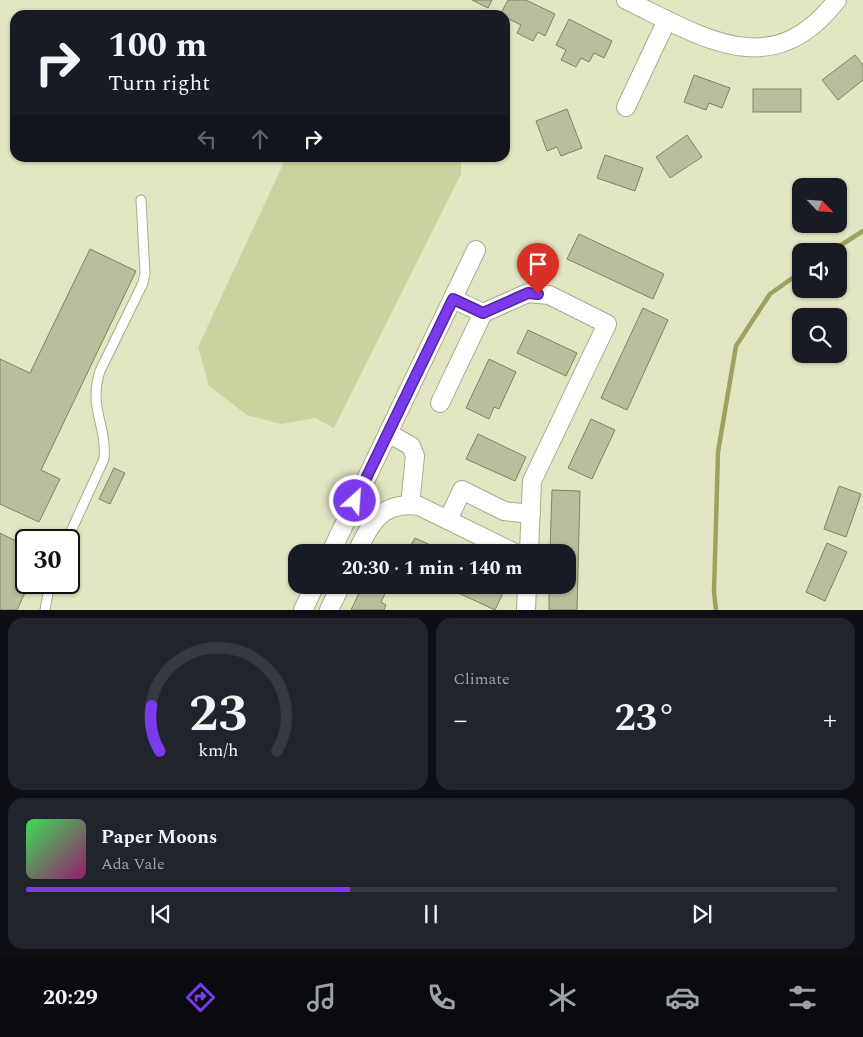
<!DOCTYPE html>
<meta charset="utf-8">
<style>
:root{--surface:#171b24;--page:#20242c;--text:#f1f3f6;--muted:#9ea1a6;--line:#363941;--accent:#7c3aed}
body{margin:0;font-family:Spectral,serif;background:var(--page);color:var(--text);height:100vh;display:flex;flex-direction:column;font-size:19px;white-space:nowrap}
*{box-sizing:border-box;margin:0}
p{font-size:16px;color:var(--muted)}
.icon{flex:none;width:28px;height:28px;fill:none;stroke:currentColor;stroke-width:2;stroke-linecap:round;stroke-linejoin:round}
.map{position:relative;height:610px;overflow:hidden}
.details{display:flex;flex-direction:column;gap:8px;padding:8px;background:#0d0f14;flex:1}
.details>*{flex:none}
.guide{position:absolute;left:10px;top:10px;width:500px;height:152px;border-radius:15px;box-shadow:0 1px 4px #0004;background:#171b24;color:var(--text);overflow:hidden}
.needle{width:32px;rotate:115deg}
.buttons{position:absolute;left:792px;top:178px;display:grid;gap:10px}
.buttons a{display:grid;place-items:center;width:55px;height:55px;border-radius:10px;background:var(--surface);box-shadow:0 1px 4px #0004;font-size:25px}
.speed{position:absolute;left:15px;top:529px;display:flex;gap:10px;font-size:25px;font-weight:700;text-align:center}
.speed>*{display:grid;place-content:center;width:65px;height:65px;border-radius:50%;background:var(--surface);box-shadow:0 1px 4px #0004;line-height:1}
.speed .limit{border:2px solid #111;border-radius:8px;background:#fff;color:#111}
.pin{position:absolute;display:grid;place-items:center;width:42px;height:42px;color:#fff;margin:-51px -21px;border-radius:50% 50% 50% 0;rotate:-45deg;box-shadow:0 0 5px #0007}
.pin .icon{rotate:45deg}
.me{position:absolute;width:55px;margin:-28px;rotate:26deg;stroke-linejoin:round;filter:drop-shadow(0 0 4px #0008)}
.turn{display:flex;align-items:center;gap:18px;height:105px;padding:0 15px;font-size:22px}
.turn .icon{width:65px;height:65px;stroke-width:2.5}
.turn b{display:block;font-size:35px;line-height:42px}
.lanes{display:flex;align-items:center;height:48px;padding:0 15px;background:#0003;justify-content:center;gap:25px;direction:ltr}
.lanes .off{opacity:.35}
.big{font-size:38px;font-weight:700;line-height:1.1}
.details .card{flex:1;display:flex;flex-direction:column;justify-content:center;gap:8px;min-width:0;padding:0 18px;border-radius:15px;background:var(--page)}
.details .dial{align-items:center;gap:0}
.dial svg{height:130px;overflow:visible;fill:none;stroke:var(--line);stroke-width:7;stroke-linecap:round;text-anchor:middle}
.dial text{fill:var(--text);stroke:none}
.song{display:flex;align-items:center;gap:15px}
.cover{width:60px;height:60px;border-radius:8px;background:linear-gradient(135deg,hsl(130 70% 55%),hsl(320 70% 35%))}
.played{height:5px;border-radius:2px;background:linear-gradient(90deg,var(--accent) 40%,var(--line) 40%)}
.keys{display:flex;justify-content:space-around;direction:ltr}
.heat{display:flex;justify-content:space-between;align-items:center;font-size:28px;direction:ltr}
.details .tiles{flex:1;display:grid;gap:8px;grid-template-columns:1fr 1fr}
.card:last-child{grid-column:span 2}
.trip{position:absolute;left:288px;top:544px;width:288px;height:50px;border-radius:15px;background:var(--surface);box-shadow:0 1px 4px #0004;font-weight:700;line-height:50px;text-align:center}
.tab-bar{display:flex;height:80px;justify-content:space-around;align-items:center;background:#090b0e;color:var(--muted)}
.tab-bar .icon{width:35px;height:35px}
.tab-bar .current{color:var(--accent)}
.tab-bar b{font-size:22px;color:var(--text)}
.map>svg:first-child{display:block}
.green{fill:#ccd1a0}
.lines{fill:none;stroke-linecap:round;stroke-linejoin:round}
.stream{stroke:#9ca25f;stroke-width:4.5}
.building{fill:#babe9c;stroke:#7f8363}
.lane-casing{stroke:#a8ab8a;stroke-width:11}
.street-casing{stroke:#a8ab8a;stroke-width:20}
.lane{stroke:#fff;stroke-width:9}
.street{stroke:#fff;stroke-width:18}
.route-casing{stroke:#51269a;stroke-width:12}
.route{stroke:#7c3aed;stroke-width:9}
</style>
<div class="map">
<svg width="863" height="610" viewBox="0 0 863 610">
<rect width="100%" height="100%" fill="#e2e6c3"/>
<path class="green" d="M286 158H461V174L334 428 315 418 281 424 247 415 209 386 198 347Z"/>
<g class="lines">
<g class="stream">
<path d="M832 251 863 231"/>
<path d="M716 610 714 592 718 452 736 346 770 294 801 272"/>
</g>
</g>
<g class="building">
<path d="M472 0H492L488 8Z"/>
<path d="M508 0H526L555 14 545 36 538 32 533 41 517 33 521 25 505 17V15H500Z"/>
<path d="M569 19 612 41 604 58 594 53 589 62 581 58 576 67 561 60 566 50 556 45Z"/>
<path d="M855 55 863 65V80L838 100 822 80Z"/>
<path d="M694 75 730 88 722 108 709 103 706 110 684 102Z"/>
<rect x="753" y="89" width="48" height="23"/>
<path d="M567 109 582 148 561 156 557 147 547 151 536 121Z"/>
<path d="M687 135 702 157 670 178 656 157Z"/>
<path d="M605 155 643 168 635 191 597 178Z"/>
<path d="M579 234 664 274 653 299 567 259Z"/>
<path d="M90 249 136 271 41 470 60 479 39 522 0 504V359L30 373Z"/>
<path d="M643 308 668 320 627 410 601 398Z"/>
<path d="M528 330 577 353 566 376 517 353Z"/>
<path d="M489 359 516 372 499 409 494 407 489 419 466 408Z"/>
<path d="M591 419 615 430 592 479 568 468Z"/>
<path d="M478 434 526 457 515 481 466 459Z"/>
<path d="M114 468 125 473 110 504 99 499Z"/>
<path d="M839 486 861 494 846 537 824 529Z"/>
<path d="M552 490 580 491 577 610H549V585H566V552H550Z"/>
<path d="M0 533 26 546V582H30L17 610H0Z"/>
<path d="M415 538 446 552H407Z"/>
<path d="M827 543 847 552 825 601 806 592Z"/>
<path d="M363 585H389L381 602 386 605 384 610H351Z"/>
<path d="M441 585H507L495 610Z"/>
</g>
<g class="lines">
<g class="lane-casing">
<g id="lane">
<path d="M67 540 104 459C107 424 88 408 100 371L143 283 145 273 141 200"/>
<path d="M45 610 50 582"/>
</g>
</g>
<g class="street-casing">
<g id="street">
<path d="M626 0C703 37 772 85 837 0"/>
<path d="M626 107 667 20"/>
<path d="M483 313 528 293 549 295 607 324 532 481 529 552"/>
<path d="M440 403 483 313 453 299"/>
<path d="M388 433 411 446 415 456 410 505"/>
<path d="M448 520 462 490 504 511 531 514"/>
<path d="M331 552 476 250"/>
<path d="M357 552C371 523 381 501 419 506L513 552"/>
<path d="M303 610 315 585"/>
<path d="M329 610 341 585"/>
<path d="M526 610 527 585"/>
</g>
</g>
<use href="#lane" class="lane"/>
<use href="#street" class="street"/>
</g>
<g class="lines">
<g class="route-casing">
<path id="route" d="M355 501 453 299 483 313 528 293 538 294"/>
</g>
<use href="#route" class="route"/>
</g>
</svg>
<div class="buttons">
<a><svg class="needle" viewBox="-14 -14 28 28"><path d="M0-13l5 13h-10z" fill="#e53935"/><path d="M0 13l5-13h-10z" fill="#9ea1a6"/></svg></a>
<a><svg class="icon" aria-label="sound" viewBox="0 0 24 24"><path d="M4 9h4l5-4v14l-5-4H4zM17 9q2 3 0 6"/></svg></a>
<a><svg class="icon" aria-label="search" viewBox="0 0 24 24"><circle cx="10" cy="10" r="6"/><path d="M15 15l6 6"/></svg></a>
</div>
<div class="speed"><div class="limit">30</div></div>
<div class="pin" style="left:538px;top:294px;background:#d93025"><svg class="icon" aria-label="arrive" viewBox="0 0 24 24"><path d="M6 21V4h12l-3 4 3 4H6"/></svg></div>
<svg class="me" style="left:355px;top:501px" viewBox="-20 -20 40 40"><circle r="17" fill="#7c3aed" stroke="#fff" stroke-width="3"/><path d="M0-11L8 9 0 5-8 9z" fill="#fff"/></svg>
<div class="trip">20:30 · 1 min · 140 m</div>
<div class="guide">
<div class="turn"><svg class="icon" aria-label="right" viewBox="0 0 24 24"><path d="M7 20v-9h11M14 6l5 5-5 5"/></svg><div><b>100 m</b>Turn right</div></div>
<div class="lanes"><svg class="icon off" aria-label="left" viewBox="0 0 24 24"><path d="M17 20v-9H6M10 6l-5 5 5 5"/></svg><svg class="icon off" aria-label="ahead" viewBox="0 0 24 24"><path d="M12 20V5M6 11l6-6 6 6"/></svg><svg class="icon" aria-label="right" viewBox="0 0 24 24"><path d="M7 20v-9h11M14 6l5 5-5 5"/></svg></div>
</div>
</div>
<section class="details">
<div class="tiles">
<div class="card dial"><svg viewBox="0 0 100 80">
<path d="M14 69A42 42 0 1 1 86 69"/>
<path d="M14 69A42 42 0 0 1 9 41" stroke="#7c3aed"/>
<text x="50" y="56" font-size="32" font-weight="700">23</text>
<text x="50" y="72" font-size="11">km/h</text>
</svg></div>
<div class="card"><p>Climate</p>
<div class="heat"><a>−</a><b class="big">23°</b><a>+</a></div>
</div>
<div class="card">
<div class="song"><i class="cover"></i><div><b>Paper Moons</b><p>Ada Vale</p></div></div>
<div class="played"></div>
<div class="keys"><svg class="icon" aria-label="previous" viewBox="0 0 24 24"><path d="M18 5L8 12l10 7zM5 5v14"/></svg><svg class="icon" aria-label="pause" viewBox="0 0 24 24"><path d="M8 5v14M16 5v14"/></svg><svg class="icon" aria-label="next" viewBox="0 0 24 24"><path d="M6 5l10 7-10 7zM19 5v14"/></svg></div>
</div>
</div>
</section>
<nav class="tab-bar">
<b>20:29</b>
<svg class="icon current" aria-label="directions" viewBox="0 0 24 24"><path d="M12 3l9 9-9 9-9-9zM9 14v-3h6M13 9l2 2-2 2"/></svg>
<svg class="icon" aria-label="music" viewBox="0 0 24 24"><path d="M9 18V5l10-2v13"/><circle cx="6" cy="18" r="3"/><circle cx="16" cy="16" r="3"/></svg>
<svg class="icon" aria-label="phone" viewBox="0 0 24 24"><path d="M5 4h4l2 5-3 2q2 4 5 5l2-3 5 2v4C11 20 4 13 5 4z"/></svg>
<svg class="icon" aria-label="climate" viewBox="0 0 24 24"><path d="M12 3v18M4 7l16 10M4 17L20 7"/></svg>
<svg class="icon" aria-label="car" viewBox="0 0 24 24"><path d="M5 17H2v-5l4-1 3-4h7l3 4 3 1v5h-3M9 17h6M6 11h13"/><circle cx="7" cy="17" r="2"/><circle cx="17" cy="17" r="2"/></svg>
<svg class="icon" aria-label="filters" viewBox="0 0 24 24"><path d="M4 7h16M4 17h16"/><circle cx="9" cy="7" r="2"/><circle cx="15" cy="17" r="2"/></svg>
</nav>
